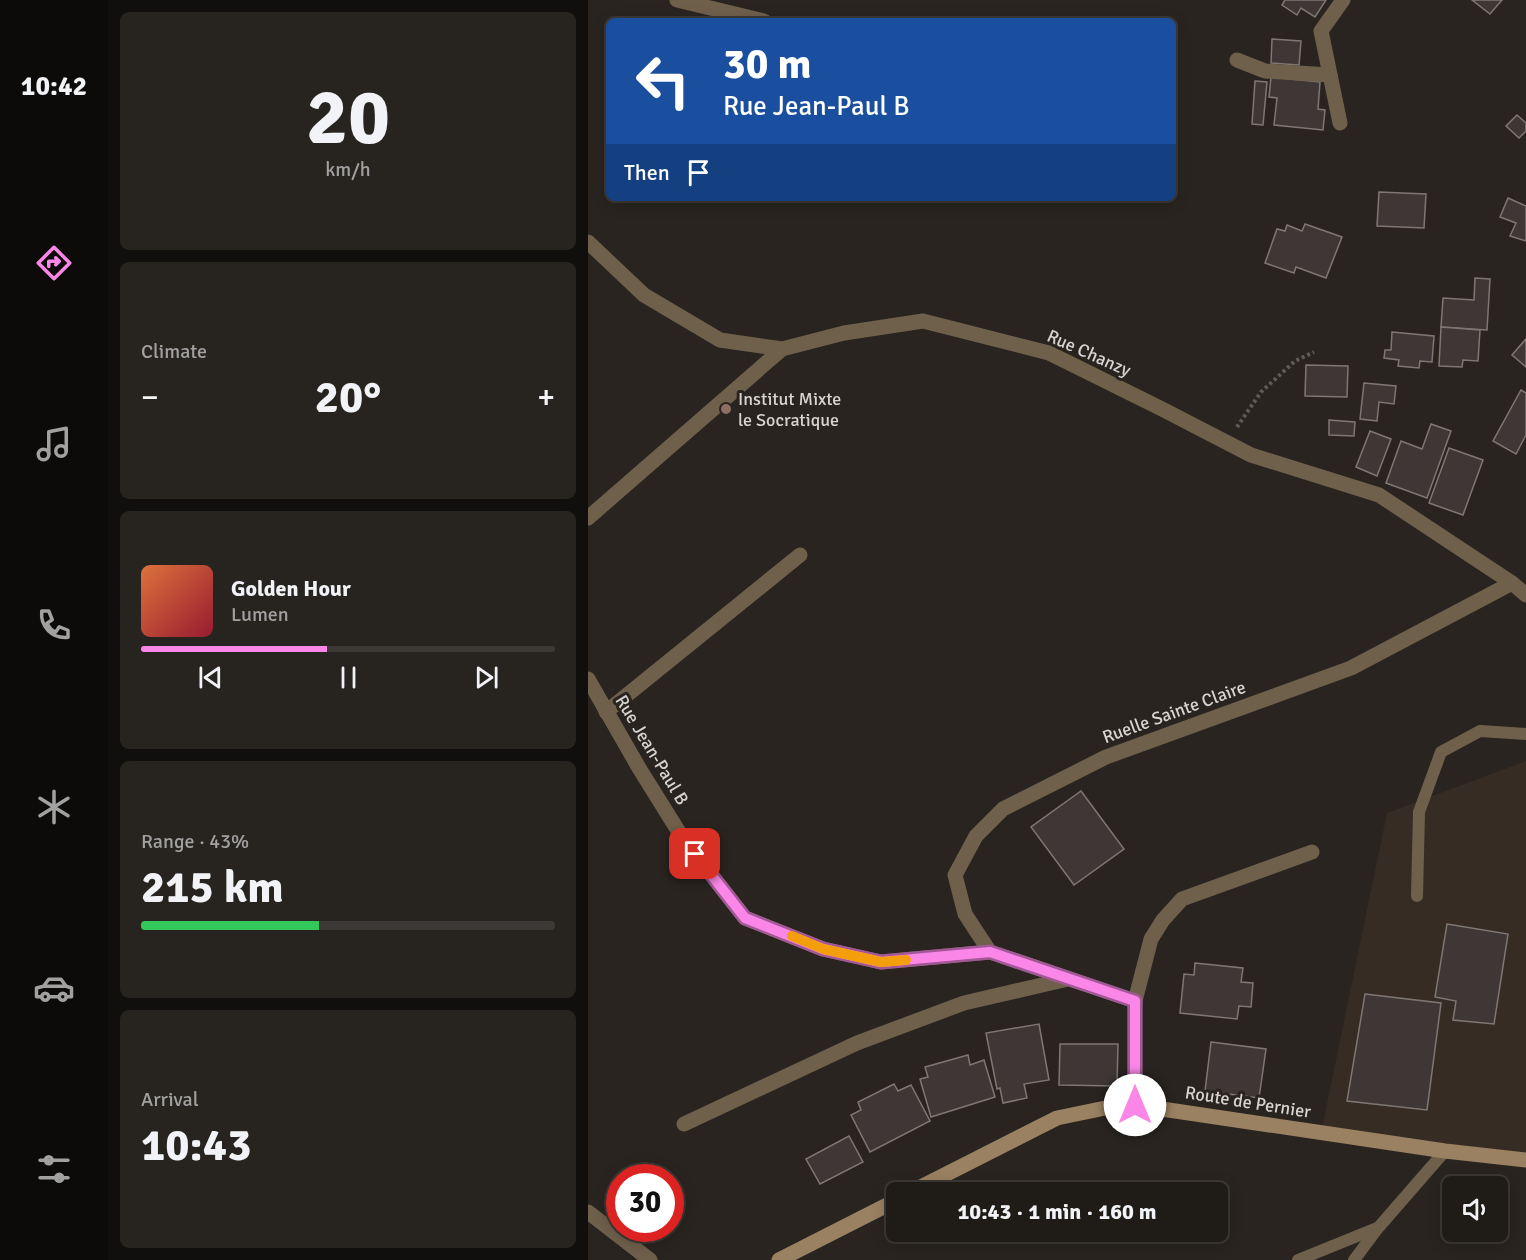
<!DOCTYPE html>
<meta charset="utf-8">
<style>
:root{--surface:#1f1b17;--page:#272420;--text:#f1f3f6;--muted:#a1a1a1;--line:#3c3936;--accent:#fa87e8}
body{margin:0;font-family:Signika,sans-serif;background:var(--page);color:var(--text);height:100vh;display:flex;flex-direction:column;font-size:22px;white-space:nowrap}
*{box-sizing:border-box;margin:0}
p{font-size:20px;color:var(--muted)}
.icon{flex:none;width:33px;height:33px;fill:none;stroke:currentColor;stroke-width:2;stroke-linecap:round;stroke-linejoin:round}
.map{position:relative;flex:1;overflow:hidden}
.drawer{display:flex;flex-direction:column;gap:12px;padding:12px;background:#110f0d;width:480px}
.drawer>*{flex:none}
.hud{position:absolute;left:18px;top:18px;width:570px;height:183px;border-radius:9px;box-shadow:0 3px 15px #0003,0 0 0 2px var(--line);background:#1a4fa0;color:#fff;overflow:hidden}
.tools{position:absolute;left:854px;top:1176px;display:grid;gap:12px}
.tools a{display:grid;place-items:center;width:66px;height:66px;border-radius:9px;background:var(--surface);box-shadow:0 3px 15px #0003,0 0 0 2px var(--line);font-size:30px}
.speed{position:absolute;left:18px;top:1164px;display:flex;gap:12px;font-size:30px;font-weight:700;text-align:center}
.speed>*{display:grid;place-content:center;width:78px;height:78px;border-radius:50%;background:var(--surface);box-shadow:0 3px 15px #0003,0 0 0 2px var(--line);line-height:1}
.speed .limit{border:9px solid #d22;background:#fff;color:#111}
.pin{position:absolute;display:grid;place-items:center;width:51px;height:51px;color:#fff;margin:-26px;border-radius:12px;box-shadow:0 3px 9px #0006}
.me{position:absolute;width:66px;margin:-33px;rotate:0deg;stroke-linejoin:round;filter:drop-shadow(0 0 4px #0008)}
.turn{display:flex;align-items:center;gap:21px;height:126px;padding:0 18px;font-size:27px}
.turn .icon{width:78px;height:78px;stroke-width:2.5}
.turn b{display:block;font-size:42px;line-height:51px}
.then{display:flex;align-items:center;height:57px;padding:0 18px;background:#0003;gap:12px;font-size:22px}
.big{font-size:45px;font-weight:800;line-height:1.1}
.drawer .widget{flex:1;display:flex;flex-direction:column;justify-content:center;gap:9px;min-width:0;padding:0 21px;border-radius:9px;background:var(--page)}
.drawer .dial{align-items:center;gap:0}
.dial b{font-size:78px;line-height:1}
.song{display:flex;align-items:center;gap:18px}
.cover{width:72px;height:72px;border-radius:9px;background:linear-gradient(135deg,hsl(20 70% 55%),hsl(350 70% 35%))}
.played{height:6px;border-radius:3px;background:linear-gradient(90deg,var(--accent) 45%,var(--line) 45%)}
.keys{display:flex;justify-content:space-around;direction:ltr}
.heat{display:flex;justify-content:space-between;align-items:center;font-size:33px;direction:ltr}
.charge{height:9px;border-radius:4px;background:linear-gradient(90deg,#34c759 43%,var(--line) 0)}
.trip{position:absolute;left:298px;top:1182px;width:342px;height:60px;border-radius:9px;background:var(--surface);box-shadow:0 3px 15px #0003,0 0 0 2px var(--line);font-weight:800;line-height:60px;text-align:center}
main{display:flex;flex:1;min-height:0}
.tabs{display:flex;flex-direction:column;width:108px;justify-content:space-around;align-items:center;background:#0c0b09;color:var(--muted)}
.tabs .icon{width:42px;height:42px}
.tabs .current{color:var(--accent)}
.tabs b{font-size:27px;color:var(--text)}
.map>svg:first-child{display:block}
.built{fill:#362c24}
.building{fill:#3e3735;stroke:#7f7774;stroke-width:1.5}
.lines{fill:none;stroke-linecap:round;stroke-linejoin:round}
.path{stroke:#5f5b56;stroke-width:4;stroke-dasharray:3 3;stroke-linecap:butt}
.lane{stroke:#6f604c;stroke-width:12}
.street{stroke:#6f604c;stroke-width:15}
.secondary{stroke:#9a8161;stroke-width:15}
.route-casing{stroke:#a25897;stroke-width:15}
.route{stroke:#fa87e8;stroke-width:10}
.slow{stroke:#f59e0b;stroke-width:10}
.education-dot{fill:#8d6e63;stroke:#29241f;stroke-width:2}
.labels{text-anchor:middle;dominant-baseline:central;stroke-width:6;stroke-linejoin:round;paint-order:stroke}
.street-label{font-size:18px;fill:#d7d4d1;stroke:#29241f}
.poi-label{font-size:18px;fill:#d7d4d1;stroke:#29241f;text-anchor:start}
</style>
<main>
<nav class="tabs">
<b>10:42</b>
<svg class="icon current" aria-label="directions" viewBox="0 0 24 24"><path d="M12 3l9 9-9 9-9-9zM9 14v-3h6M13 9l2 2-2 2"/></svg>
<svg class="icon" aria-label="music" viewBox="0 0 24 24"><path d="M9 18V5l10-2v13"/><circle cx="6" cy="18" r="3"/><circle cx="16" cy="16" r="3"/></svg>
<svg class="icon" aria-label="phone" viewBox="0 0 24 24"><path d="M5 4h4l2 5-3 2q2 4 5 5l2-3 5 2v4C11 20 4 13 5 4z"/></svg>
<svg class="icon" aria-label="climate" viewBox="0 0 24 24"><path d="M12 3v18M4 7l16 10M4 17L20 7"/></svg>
<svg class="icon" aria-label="car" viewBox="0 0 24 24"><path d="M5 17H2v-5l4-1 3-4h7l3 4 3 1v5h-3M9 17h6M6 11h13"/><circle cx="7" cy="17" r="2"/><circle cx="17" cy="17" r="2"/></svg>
<svg class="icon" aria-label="filters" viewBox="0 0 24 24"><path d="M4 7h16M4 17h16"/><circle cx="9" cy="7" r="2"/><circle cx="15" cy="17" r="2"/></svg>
</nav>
<section class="drawer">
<div class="widget dial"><b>20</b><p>km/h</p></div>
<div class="widget"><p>Climate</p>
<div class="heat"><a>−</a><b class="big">20°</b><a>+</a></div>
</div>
<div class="widget">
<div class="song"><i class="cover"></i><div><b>Golden Hour</b><p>Lumen</p></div></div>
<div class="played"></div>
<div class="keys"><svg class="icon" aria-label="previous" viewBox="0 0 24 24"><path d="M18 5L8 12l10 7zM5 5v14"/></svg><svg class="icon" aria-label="pause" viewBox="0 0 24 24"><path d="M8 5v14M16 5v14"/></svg><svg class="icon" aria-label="next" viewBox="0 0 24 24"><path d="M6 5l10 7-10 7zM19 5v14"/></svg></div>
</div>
<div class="widget"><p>Range · 43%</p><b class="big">215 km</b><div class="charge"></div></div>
<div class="widget"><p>Arrival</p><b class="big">10:43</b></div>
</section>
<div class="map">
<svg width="938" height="1260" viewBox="0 0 938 1260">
<rect width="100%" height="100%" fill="#29241f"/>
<path class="built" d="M938 761V1154L734 1128 799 813Z"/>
<g class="building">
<path d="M697 0H738L727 17 713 8 709 15 694 5Z"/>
<path d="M884 0H914L902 14Z"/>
<path d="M684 39 713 41 711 65 683 63Z"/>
<path d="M683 77 732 82 730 109 737 110 735 130 686 125 689 98 681 97Z"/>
<path d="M667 81 679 82 675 125 664 124Z"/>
<path d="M929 115 938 123V131L931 138 918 126Z"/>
<path d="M791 192 838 194 836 228 789 226Z"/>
<path d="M920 198 938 206V241L922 236 928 223 912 217Z"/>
<path d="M717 224 754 237 738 278 708 267 706 273 677 263 689 229 697 231 699 225 714 231Z"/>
<path d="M887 278 902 279 899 330 853 327 855 298 886 300Z"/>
<path d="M853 327 892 330 890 361 875 360 874 367 851 366Z"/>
<path d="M804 332 846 336 844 362 832 361 831 368 810 366 811 360 796 358 797 350H803Z"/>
<path d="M938 339V367L924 355Z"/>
<path d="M718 365 760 366 759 397 717 396Z"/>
<path d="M776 383 808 386 806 404 791 402 789 421 772 419Z"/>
<path d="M933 390 938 393V435L928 454 905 441Z"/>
<path d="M741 420 767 422 766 436 741 435Z"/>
<path d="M843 424 863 431 839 498 798 483 813 441 834 449Z"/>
<path d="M782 431 803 439 789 476 768 467Z"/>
<path d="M861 448 895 460 875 515 841 503Z"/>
<path d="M493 791 536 849 486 885 443 827Z"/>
<path d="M859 924 920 934 906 1024 865 1020 868 1001 847 997Z"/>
<path d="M607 963 655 968 653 982 665 983 663 1007 651 1006 649 1019 592 1013 596 974 606 975Z"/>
<path d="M777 994 853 1003 839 1110 759 1101Z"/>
<path d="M451 1024 461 1080 436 1084 439 1098 415 1103 412 1088 409 1089 398 1033Z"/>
<path d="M623 1042 678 1049 671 1098 617 1091Z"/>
<path d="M472 1044H530L529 1086 471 1085Z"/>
<path d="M380 1055 382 1065 396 1060 407 1097 343 1117 332 1079 340 1077 337 1067Z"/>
<path d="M306 1084 310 1091 323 1085 342 1121 282 1152 263 1115 273 1110 270 1102Z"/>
<path d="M261 1136 275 1162 232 1184 218 1159Z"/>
</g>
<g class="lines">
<path class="path" d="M649 427 673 392 707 361 726 352"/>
<g class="lane">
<path d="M829 896 831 812 853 752 892 731 938 734"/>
<path d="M710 1260 789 1228"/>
<path d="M766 1260 790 1228 857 1151"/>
</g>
<g class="street">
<path d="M89 0 176 21"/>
<path d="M649 60 677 71 742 75"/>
<path d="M752 123 733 31 755 0"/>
<path d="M0 242 56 295 132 340 194 349 256 333 335 321 461 353 574 409 663 455 791 495 924 583 938 595"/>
<path d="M0 518 194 349"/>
<path d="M0 679 51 768 94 837 157 918 235 949 293 962 402 952 547 1001"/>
<path d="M18 712 212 555"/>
<path d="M402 952 377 914 367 875 388 836 415 809 518 757 763 668 924 583"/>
<path d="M547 1105V1001L563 939 575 920 594 899 724 852"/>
<path d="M96 1124 269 1043 376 1003 480 979"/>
<path d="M0 1212 62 1260"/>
</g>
<g class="secondary">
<path d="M323 1192 469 1118 527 1106 547 1105 857 1151 938 1160"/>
<path d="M191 1260 309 1200"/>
</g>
</g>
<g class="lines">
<g class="route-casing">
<path id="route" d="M107 854 157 918 235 949 293 962 402 952 547 1001V1105"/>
</g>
<use href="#route" class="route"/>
<path class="slow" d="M204 936 235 949 293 962 318 960"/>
</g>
<circle class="education-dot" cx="138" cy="409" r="6"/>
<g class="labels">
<g class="street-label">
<text transform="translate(501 353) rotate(24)">Rue Chanzy</text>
<text transform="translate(586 712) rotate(-20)">Ruelle Sainte Claire</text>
<text transform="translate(64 750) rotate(59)">Rue Jean-Paul B</text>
<text transform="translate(660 1102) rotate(9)">Route de Pernier</text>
</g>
<g class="poi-label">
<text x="150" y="399">Institut Mixte<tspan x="150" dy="21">le Socratique</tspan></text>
</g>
</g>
</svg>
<div class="tools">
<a><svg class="icon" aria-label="sound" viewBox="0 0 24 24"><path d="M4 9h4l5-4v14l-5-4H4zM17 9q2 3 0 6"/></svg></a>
</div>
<div class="speed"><div class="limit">30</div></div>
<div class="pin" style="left:107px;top:854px;background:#d93025"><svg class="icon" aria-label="arrive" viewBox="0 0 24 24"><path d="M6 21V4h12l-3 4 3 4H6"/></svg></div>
<svg class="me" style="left:547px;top:1105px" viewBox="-20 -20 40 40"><circle r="19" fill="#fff"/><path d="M0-13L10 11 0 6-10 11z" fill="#fa87e8"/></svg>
<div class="trip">10:43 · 1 min · 160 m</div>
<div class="hud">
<div class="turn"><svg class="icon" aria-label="left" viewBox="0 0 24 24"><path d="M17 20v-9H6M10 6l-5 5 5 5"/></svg><div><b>30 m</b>Rue Jean-Paul B</div></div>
<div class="then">Then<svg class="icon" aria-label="arrive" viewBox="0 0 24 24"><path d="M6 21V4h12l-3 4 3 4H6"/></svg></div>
</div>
</div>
</main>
